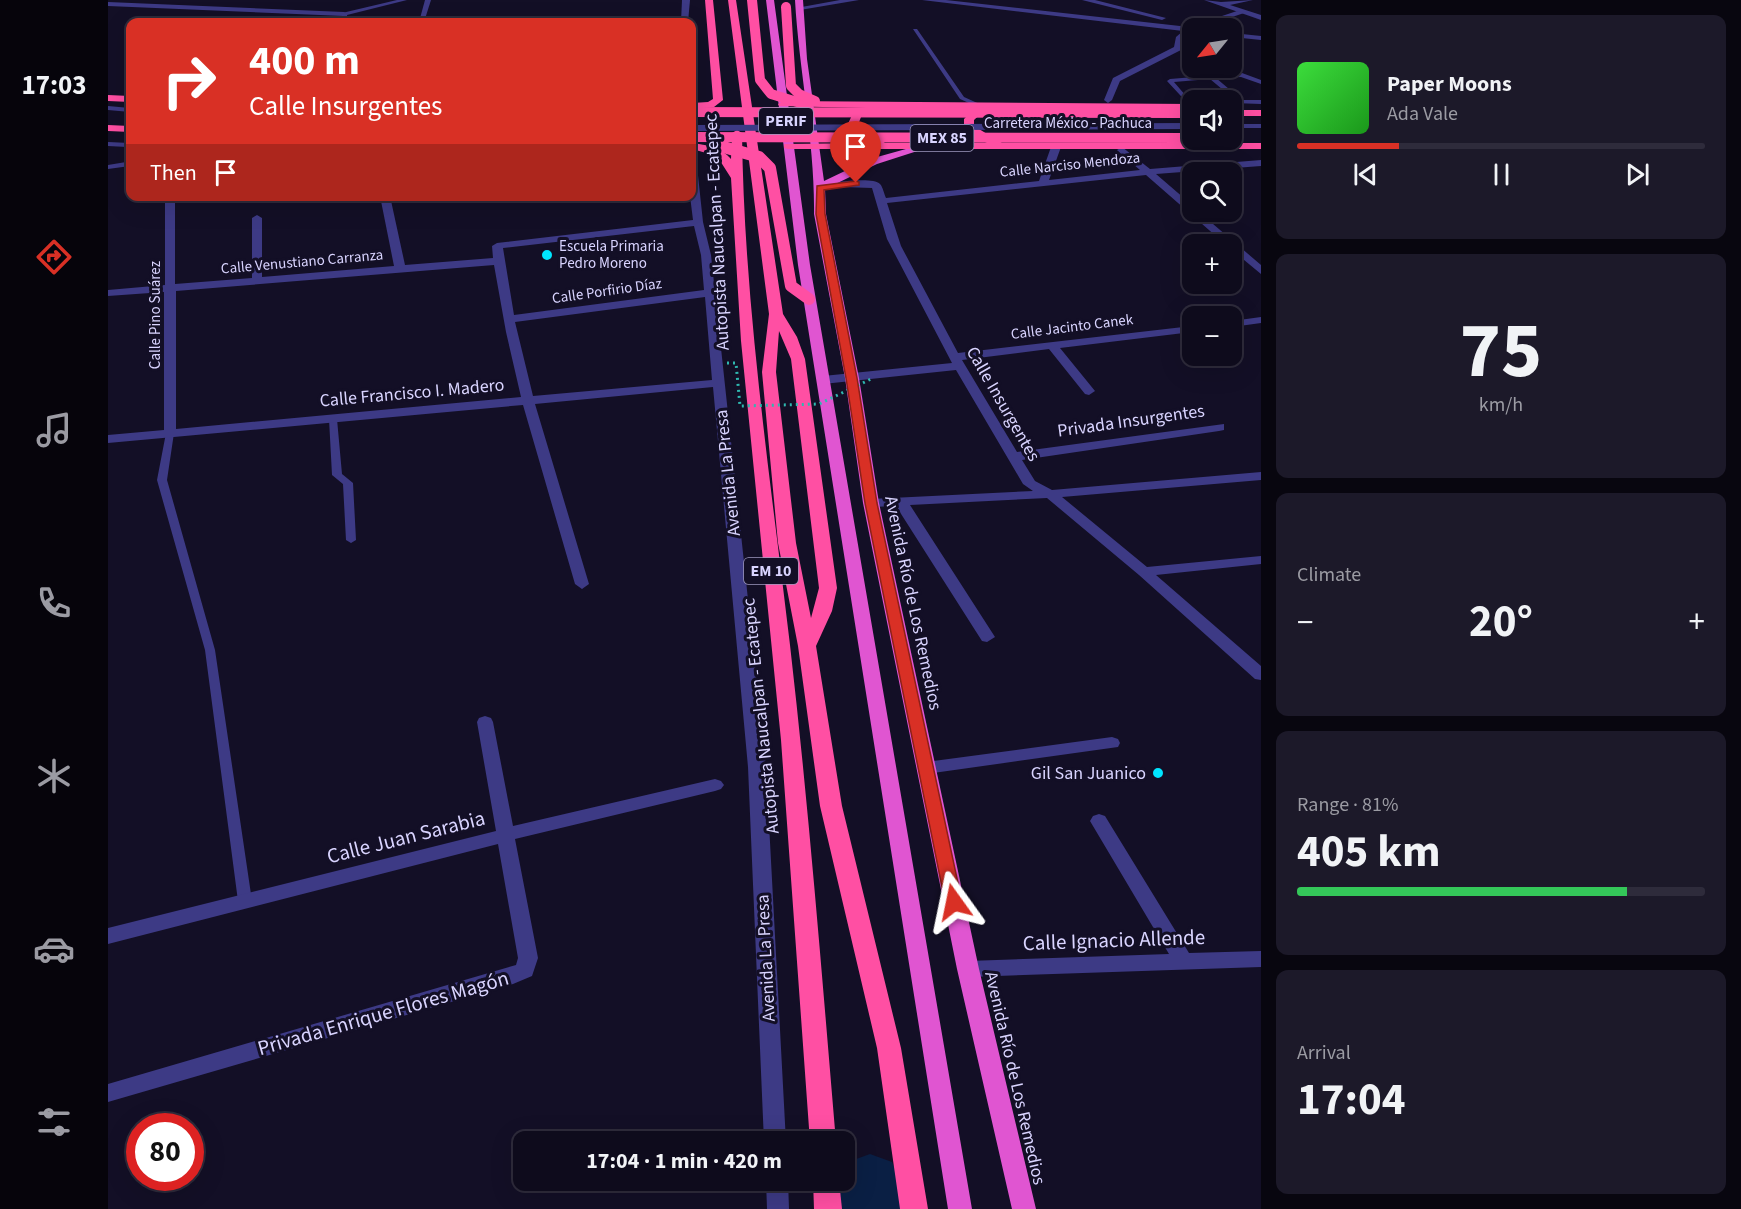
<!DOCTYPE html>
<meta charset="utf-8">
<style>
:root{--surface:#0e0b1c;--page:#1c1929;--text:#f1f3f6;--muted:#9b9ba3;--line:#2e2b3b;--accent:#d93025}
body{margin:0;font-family:"Source Sans 3",sans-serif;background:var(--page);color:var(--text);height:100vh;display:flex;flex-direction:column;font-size:22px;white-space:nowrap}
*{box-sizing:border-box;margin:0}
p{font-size:20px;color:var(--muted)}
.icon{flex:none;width:33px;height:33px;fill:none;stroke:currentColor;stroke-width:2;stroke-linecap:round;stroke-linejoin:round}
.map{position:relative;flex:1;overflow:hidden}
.panel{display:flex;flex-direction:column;gap:15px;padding:15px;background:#08060f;width:480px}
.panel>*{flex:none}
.guide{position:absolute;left:18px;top:18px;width:570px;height:183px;border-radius:12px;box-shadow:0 6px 24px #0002,0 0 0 2px var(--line);background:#d93025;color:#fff;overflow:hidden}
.needle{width:39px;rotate:240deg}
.tools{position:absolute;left:1074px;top:18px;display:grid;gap:12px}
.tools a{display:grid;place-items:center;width:60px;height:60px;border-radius:12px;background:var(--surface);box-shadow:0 6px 24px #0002,0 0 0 2px var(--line);font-size:30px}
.speed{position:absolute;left:18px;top:1113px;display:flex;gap:12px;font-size:30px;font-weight:700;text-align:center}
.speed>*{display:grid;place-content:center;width:78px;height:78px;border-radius:50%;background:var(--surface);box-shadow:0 6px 24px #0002,0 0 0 2px var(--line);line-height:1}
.speed .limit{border:9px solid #d22;background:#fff;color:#111}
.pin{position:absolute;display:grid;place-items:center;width:51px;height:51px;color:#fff;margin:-62px -26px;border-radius:50% 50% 50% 0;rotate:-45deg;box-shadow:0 0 6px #0007}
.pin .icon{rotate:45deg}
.me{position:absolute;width:66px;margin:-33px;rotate:348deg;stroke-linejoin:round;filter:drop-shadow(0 0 4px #0008)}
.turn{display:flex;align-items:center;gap:21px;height:126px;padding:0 24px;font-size:27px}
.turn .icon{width:78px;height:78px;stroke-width:2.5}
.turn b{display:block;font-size:42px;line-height:51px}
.then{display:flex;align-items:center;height:57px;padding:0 24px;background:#0003;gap:12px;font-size:22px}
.big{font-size:45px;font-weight:700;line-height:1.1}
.panel .widget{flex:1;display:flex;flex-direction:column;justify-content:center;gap:9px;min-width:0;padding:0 21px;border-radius:12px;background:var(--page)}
.panel .dial{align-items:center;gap:0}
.dial b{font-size:78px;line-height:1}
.song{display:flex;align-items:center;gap:18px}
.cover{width:72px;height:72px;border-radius:9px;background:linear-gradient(135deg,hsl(120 70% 55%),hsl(120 70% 35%))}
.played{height:6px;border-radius:3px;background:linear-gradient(90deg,var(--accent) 25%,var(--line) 25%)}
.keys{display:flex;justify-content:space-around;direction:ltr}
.heat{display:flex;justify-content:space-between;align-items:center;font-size:33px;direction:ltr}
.charge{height:9px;border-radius:4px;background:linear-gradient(90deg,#34c759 81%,var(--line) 0)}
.trip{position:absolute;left:405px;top:1131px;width:342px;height:60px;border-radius:12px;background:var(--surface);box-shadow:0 6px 24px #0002,0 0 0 2px var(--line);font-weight:700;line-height:60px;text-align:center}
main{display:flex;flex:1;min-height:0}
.dock{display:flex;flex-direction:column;width:108px;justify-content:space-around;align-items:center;background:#06040b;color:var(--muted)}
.dock .icon{width:42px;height:42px}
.dock .current{color:var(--accent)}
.dock b{font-size:27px;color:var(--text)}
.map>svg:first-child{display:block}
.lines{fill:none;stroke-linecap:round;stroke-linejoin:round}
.river{fill:#0a1f44;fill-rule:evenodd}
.service{fill:#3d3a85;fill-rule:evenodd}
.minor{fill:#3d3a85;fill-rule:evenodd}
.tertiary{fill:#3d3a85;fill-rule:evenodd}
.trunk{fill:#e055d1;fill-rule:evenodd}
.motorway{fill:#ff4fa3;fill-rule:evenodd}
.path-bridge{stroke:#2fb8b0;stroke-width:3;stroke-dasharray:2 4;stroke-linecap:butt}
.service-bridge{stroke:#3d3a85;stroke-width:6}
.motorway-bridge-far1{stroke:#ff4fa3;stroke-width:10}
.motorway-bridge{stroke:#ff4fa3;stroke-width:12}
.route{fill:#d93025;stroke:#8d1f18;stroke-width:1.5}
.poi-dot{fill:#00e5ff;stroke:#130f26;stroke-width:2}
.labels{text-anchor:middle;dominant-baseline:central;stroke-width:6;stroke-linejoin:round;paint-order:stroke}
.far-street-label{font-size:15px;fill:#d9d4ff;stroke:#130f26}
.far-poi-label{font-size:15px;fill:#d9d4ff;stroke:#130f26;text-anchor:start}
.shield{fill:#130f26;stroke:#9e99be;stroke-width:1.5}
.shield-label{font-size:16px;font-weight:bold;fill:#d9d4ff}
.street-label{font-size:18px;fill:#d9d4ff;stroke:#130f26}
.poi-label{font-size:18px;fill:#d9d4ff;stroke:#130f26;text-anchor:end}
.near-street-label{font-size:21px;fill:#d9d4ff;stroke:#130f26}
</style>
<main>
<nav class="dock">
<b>17:03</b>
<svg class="icon current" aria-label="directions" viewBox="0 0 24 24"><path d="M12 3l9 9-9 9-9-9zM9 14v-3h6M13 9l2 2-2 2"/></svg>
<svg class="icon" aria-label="music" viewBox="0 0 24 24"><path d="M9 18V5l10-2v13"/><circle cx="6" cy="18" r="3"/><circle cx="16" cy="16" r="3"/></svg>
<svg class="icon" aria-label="phone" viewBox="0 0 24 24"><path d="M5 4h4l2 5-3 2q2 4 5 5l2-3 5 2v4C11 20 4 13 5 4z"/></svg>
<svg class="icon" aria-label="climate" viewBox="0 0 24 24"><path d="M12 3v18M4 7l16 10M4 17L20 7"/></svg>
<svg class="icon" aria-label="car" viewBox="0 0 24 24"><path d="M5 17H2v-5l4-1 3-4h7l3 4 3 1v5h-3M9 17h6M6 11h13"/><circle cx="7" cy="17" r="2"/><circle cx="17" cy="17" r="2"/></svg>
<svg class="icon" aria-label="filters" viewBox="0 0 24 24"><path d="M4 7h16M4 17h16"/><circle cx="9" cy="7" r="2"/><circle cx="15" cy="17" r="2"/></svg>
</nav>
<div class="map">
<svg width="1153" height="1209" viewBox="0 0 1153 1209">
<rect width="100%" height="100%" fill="#130f26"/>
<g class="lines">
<path class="river" d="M762 1154 784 1162 793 1183 797 1209H733L731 1183 736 1180 740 1162Z"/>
<g class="service">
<path d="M289 0H299L239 15 240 22H234V13Z"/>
<path d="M317 0H323L316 22H311Z"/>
<path d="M805 29H809L856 97 876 106V108H872L852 99Z"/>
<path d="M1134 73 1153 80V84L1133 77 1108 78 1134 100H1153V104L1125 103V101L1127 100 1102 79 1066 82 1084 103V108L1059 81 1062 79Z"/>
<path d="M0 106 22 108V112L0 110Z"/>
<rect x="1124" y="124" width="29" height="4"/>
<path d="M0 142 22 143V166L0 169V165L18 162 19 147 0 146Z"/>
<path d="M225 416 229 419 234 474 245 483 248 540 243 543 238 540 235 484 224 475 221 419Z"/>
<path d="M62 430 66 433 59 480 107 650 144 901 142 905 137 906 132 905 130 901 97 650 49 480 58 433Z"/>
</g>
<g class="minor">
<path d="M574 0H582L580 22H573Z"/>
<path d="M732 0H751L692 10 688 8Z"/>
<path d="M814 0H838L1081 27 1129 11 1136 13 1092 28H1084V32L1076 38 1073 50 1012 81 1004 100 1000 103 996 100 1005 78 1066 47 1068 37 1075 31Z"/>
<path d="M974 0H987L1058 18 1054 20Z"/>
<path d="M0 2 236 12 240 14 236 16 0 6Z"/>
<path d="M1124 33 1153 36V40L1124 37Z"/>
<path d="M948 144 953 147 941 180 1032 170 1011 152 1009 150 1014 147 1042 169 1153 160V166L1048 174 1084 205V212H1091L1153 265V274L1124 250V244H1117L1038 175 779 203 793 246 850 353 1084 326V332L952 348 987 391 981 395 977 394 941 349 854 360 909 452 1116 424V430L1111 431 914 460 927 481 944 490 1153 472V480L954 497 1039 567 1153 556V564L1048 575 1153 666V680L1147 679 1031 575 939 498 802 505 887 637 879 642 874 641 788 506 763 507 756 503 763 499 925 491 915 484 848 370 715 384 709 380 715 376 844 363 779 239 764 188 735 187 712 191 707 188 709 186C720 183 764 176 772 184 775 187 776 194 778 198L931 181 943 147Z"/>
<path d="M584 163 589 166 595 222 603 255 658 767 678 1142H656L640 767 605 387 427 404 481 584 474 589 467 584 415 405 0 443V435L56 430V292L0 296V290L57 285V196H67V284L144 278V218L149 215 154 218V277L286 266 272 196H282L297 265 385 258 384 246 389 243 585 220 582 196ZM586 226 593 255 596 290 406 315 395 248ZM386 265 398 332 413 397 68 429V291ZM597 297 604 380 425 396 407 322Z"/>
<path d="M1153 317V323L1124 327V321Z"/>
<path d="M377 716 383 718 385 722 405 826 607 779 613 781 616 785 613 789 607 791 407 839 430 958 424 976 405 984 0 1102V1084L408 965 410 958 390 844 0 944V928L388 831 369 722 371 718Z"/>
<path d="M1004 737 1010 739 1012 743 1010 747 818 774 812 772 809 768 812 764 818 762Z"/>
<path d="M991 814 997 816 1081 953 1153 951V967L860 977 853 975 850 969 853 963 860 961 1061 954 982 821 985 816Z"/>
<path d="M658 1180H680L681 1209H659Z"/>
</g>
<path class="tertiary" d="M1096 0 1113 2 1145 0 1122 5 1153 15V20Z"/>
<g class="trunk">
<path d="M658 0H666L702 265 864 1209H840L690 265Z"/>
<path d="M687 0H695L699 59 716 181 762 159 823 142 828 145 769 164 717 189 718 214 751 378 771 503 871 969 928 1209H904L849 969 755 503 737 378 706 214C707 143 691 71 687 0Z"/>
</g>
<g class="motorway">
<path d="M597 0H605L615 100 606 107 584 109V103L600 102 605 99Z"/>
<path d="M620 0H628L675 314 689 337 697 359 729 588 724 611 708 646 734 806 793 1048 820 1209H792L769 1048 712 806 690 646 670 543 654 372 661 314ZM671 331 683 359 711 588 703 618 688 543 668 372Z"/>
<path d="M0 95 22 96V102L0 101Z"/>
<path d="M675 101 1084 104V110L878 109 866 120V126L894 143H1153V149H680L676 148V144L764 143 752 138 739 126 745 113 758 108 671 106 670 104ZM772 108 866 109 856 119V127L864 136 879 143H777L750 125 753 117Z"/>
<rect x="1124" y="110" width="29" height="6"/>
<path d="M0 125 22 126V132L0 131Z"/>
<path d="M629 130 634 133C636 304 662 475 682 645 701 810 714 976 728 1142H702L673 740 633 341 623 178 609 156 584 149V143C599 145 613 147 623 159L624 133Z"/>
<path d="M705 1180H731L734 1209H706Z"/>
</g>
<path class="path-bridge" d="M619 363H628L632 406 711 404 763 379"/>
<path class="service-bridge" d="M584 128 1084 126"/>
<g class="motorway-bridge-far1">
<path d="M644 0 652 80 663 94 699 105"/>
<path d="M678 7 683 86 691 94 707 101"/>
<path d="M584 112 1084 113"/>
<path d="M584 137 1084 138"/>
<path d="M612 146 616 147"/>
</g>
<path class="motorway-bridge" d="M612 146 651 157 662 168 683 286 701 299"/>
</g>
<path class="route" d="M748 181 751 182V185L716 190 717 214 749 378 769 503 854 902 852 907H840L837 902 757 503 738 378 708 214 709 186Z"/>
<g class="poi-dot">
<circle cx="439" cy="255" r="6"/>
<circle cx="1050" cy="773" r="6"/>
</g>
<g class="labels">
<g class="far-street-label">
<text x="960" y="123">Carretera México - Pachuca</text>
<text transform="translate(962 165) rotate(-6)">Calle Narciso Mendoza</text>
<text transform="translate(194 262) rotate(-5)">Calle Venustiano Carranza</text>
<text transform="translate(499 291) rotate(-8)">Calle Porfirio Díaz</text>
<text transform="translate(47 315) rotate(-90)">Calle Pino Suárez</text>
<text transform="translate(964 327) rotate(-7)">Calle Jacinto Canek</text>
</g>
<g class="far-poi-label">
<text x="451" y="246">Escuela Primaria<tspan x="451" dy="17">Pedro Moreno</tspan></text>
</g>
<g class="shield">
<rect x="651" y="108" width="54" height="26" rx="4.5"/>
<rect x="802.5" y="125" width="63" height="26" rx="4.5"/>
<rect x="636" y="558" width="54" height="26" rx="4.5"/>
</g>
<g class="shield-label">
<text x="678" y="121">PERIF</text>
<text x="834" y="138">MEX 85</text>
<text x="663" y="571">EM 10</text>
</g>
<g class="street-label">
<text transform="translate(609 232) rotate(-93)">Autopista Naucalpan - Ecatepec</text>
<text transform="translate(304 393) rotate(-5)">Calle Francisco I. Madero</text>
<text transform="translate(895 404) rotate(60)">Calle Insurgentes</text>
<text transform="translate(1023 421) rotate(-8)">Privada Insurgentes</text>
<text transform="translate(620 473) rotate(-96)">Avenida La Presa</text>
<text transform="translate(805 603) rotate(78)">Avenida Río de Los Remedios</text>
<text transform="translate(653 716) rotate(-96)">Autopista Naucalpan - Ecatepec</text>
<text transform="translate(658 958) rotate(-93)">Avenida La Presa</text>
<text transform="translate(907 1078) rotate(77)">Avenida Río de Los Remedios</text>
</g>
<g class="poi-label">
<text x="1038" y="773">Gil San Juanico</text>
</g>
<g class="near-street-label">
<text transform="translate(298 837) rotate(-14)">Calle Juan Sarabia</text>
<text transform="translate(1006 940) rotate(-2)">Calle Ignacio Allende</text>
<text transform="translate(275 1013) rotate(-16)">Privada Enrique Flores Magón</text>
</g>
</g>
</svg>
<div class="tools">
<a><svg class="needle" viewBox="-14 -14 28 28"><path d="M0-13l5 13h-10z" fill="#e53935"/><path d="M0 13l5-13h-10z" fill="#9b9ba3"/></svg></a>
<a><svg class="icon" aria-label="sound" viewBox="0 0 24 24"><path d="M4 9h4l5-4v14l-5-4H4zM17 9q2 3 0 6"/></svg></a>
<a><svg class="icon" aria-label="search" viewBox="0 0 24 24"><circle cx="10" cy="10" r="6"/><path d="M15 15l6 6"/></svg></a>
<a>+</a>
<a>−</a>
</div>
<div class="speed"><div class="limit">80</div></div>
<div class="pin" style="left:748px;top:183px;background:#d93025"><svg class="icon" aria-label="arrive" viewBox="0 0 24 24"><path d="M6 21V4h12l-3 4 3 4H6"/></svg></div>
<svg class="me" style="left:846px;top:902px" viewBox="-20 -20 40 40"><path d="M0-17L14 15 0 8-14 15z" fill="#d93025" stroke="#fff" stroke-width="4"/></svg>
<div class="trip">17:04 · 1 min · 420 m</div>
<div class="guide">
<div class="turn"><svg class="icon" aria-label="right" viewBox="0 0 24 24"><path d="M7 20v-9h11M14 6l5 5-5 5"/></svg><div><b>400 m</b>Calle Insurgentes</div></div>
<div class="then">Then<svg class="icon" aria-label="arrive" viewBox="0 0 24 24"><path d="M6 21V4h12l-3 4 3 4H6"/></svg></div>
</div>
</div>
<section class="panel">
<div class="widget">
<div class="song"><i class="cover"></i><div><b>Paper Moons</b><p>Ada Vale</p></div></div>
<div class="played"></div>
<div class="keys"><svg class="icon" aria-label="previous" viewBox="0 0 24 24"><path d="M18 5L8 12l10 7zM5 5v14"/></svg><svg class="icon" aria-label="pause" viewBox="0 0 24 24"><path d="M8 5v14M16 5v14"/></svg><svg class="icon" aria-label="next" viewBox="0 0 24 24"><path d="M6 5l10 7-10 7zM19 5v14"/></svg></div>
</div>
<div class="widget dial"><b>75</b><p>km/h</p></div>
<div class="widget"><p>Climate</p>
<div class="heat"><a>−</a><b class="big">20°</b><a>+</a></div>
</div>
<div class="widget"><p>Range · 81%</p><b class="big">405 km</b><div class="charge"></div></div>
<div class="widget"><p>Arrival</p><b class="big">17:04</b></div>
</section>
</main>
